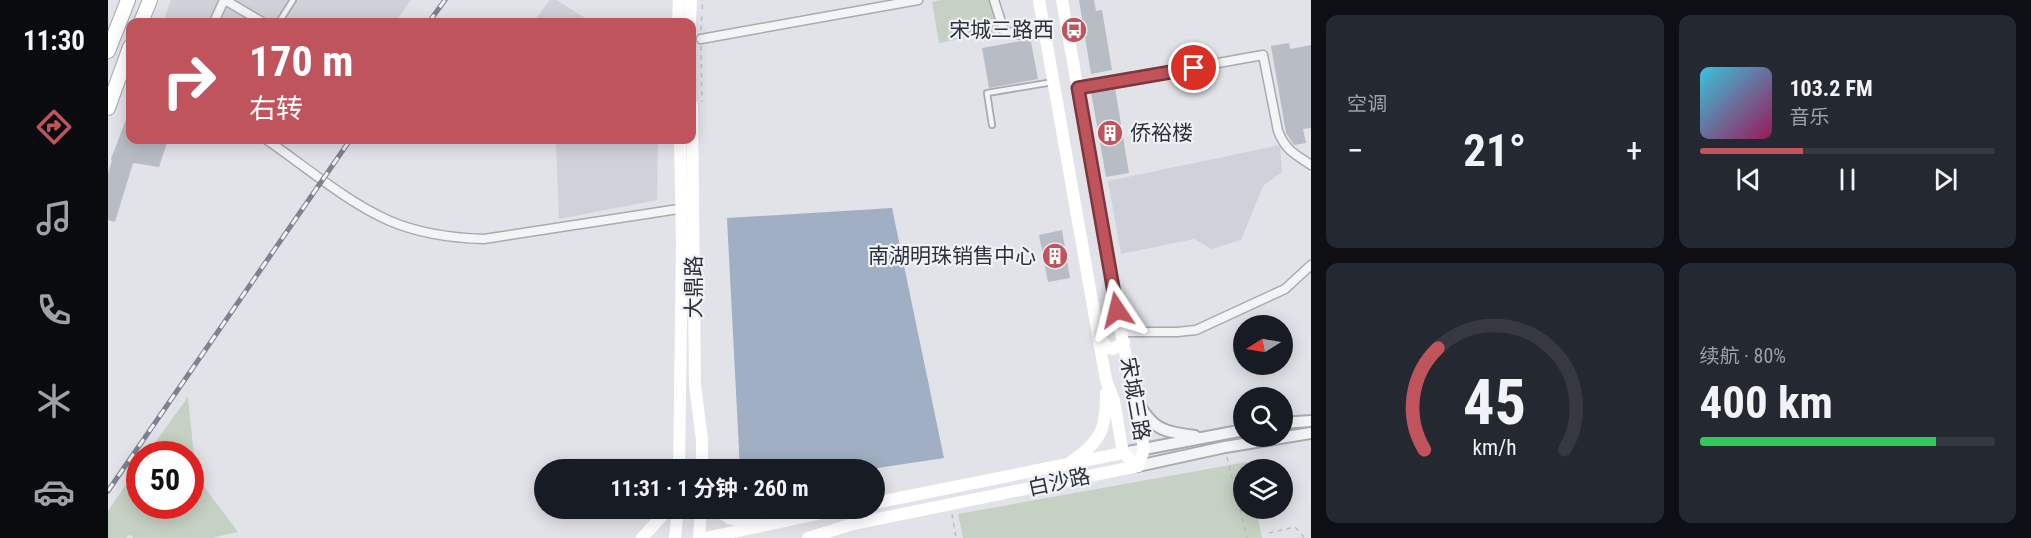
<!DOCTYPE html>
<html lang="zh">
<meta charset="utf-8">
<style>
:root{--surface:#171b24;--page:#242831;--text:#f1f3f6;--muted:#9ea1a6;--line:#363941;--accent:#bf545d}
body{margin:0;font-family:"Roboto Condensed","Noto Sans SC",sans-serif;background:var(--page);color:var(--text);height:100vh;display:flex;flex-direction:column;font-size:22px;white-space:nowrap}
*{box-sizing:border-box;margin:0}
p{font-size:20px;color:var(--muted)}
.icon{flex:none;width:33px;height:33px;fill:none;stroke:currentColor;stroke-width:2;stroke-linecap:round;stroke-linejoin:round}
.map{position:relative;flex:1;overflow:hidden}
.details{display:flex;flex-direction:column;gap:15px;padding:15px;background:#0d0f14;width:720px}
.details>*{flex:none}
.guide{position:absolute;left:18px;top:18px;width:570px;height:126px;border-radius:12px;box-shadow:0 3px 15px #0003;background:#bf545d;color:#fff;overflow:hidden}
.needle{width:39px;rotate:259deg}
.fabs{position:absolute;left:1125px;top:315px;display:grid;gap:12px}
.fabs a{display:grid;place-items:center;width:60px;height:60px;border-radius:50%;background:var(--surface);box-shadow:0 3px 15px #0003;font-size:30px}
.speed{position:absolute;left:18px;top:441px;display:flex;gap:12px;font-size:30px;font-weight:700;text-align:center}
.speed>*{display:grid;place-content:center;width:78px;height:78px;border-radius:50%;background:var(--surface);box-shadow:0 3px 15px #0003;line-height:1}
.speed .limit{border:9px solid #d22;background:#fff;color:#111}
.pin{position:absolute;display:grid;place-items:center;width:51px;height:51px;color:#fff;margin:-26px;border:3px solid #fff;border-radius:50%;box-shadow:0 2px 6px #0007}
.me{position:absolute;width:66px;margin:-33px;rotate:350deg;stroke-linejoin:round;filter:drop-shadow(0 0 4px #0008)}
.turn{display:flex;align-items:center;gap:21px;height:126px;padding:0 24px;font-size:27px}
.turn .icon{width:78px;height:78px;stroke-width:2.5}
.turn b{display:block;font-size:42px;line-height:51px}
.big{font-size:45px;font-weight:700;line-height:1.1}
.details .tile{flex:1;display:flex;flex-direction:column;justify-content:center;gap:9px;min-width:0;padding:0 21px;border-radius:12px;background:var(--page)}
.details .dial{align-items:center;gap:0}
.dial svg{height:156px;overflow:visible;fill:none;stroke:var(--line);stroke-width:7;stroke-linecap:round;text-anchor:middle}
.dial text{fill:var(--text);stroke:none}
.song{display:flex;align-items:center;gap:18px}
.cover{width:72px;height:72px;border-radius:9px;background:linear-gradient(135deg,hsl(190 70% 55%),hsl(330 70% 35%))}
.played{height:6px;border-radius:3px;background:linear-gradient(90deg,var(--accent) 35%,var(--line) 35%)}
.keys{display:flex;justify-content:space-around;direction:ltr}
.heat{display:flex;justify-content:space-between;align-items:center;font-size:33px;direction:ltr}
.charge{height:9px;border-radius:4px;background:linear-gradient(90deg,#34c759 80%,var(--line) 0)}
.details .tiles{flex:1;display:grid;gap:15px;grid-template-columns:repeat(2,1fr)}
.trip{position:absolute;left:426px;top:459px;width:351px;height:60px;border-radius:30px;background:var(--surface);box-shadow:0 3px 15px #0003;font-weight:700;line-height:60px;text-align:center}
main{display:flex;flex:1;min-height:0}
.tab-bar{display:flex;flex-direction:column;width:108px;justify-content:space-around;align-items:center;background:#090b0e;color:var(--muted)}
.tab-bar .icon{width:42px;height:42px}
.tab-bar .selected{color:var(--accent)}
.tab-bar b{font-size:27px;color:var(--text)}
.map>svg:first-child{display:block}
.built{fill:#cfd2d9}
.green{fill:#c5d1c3}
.water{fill:#a0afc4}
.building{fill:#b8bcc4}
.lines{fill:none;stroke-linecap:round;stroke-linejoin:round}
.service-casing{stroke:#a7aab1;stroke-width:8}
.minor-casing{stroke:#a7aab1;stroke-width:11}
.tertiary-casing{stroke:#a7aab1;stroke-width:14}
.primary-casing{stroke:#a1a7b2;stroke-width:16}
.path{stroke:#bbbdc2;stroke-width:1.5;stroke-dasharray:4.5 4.5;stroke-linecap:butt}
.service{stroke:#f3f4f6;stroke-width:4.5}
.minor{stroke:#f3f4f6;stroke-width:8}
.tertiary{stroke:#f3f4f6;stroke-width:10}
.secondary{stroke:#fff;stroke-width:12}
.primary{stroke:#fff;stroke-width:14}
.rail-casing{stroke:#7c828f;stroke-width:5}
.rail{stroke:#f0f2f5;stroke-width:3;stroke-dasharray:9;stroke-linecap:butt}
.route-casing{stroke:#7c373c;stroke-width:15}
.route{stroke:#bf545d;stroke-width:10}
.labels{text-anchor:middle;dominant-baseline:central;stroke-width:4.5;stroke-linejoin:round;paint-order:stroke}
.poi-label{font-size:21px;fill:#2b303d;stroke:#f0f2f5;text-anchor:end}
.street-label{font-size:21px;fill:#2b303d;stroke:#f0f2f5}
</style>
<main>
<nav class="tab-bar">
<b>11:30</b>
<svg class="icon selected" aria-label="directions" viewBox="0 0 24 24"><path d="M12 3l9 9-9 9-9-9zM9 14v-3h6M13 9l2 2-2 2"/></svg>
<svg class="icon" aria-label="music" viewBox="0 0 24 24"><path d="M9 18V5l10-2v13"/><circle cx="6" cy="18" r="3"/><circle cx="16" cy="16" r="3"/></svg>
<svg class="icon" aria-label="phone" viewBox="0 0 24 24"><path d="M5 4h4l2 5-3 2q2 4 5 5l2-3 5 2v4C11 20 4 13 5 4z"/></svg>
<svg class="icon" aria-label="climate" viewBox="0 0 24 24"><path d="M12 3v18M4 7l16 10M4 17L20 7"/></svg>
<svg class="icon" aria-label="car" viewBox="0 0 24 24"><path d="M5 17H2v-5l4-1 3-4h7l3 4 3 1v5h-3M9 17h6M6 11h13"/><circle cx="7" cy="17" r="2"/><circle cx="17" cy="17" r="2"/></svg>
</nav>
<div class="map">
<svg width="1203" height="538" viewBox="0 0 1203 538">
<rect width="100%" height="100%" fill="#e1e3e8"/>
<g class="built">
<path d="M63 0H110L103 22H55Z"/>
<path d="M119 0H303L287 22H110Z"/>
<path d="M442 0H449L483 22H425Z"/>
<path d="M443 140H550L549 200 451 219 448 144Z"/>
<path d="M1172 145 1174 172 1155 186 1133 240 1104 249 1086 239 1013 254 1000 181Z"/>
</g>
<g class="green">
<path d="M833 0H883L889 32 831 43 824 2Z"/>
<path d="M80 397 88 476 130 532 103 538H25L22 534 18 538H0V511L31 466 32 506H82V454H39Z"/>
<path d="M1139 462 1140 469 1136 470V508L1148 509 1154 538H855L850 514Z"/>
</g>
<path class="water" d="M784 208 836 458 763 469H632L619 218Z"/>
<g class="building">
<path d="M971 0H986L988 11 994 10 1004 70 983 74Z"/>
<path d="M913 41 923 42 930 79 881 88 874 48Z"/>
<path d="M1181 43 1182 49 1203 45V128L1195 129 1198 143 1186 145 1178 133 1163 46Z"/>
<path d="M1007 88 1021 173 998 177 983 92Z"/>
<path d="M22 109V140H60L51 167 25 163 7 222 0 220V174L4 160 3 159Z"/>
<path d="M954 230 962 278 940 282 931 235Z"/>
</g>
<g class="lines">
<g class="service-casing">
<g id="service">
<path d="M171 22 185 0"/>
<path d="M884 125 879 93 945 82"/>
</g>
</g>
<g class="minor-casing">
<g id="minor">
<path d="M117 0 154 22"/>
<path d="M886 0 896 31 918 36 937 33"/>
<path d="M106 22 116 0"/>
<path d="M593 39 810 0"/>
<path d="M970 88 1155 55 1170 131C1178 151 1187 154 1203 165"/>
<path d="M159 140C198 167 239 202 282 221 312 234 344 238 376 239L577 208"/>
<path d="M1013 332H1069L1088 330 1177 289 1203 265"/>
</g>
</g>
<g class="tertiary-casing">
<g id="tertiary">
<path d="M1028 400C1046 430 1053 431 1087 436"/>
<path d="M1174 423 1203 421"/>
<path d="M1015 453 1136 430"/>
<path d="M1030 466 1117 447 1203 433"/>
</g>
</g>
<g class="primary-casing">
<g id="primary">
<path d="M33 22 42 0"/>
<path d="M0 51 20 0"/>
<path d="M0 108 22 47"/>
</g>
</g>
<g class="path">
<path d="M594 9 595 0"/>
<path d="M593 30 594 13"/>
<path d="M593 46 594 102"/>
<path d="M1119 457 1139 538"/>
<path d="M844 514 848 538"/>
<path d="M1161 533 1187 527 1197 538"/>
</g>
<use href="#service" class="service"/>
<use href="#minor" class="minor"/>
<use href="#tertiary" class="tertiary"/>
<g class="secondary">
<path d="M931 0 998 380 1006 401 1015 453 1030 466"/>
<path d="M954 0 1013 332 1036 449 1030 466"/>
<path d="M570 22 571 0"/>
<path d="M582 22 583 0"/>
<path d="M584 105 587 385 594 440V470"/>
<path d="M992 337 998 347 1005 349 1016 342"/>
<path d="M964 461C994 441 998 428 998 393"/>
<path d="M571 470 574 243 572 140"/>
<path d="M766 503 1015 453"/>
<path d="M607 508 621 518 651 524"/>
<path d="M534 538 554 516 557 508"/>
<path d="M567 538 570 508"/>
<path d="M591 538 593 508"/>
<path d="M597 538 737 508"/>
<path d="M700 538 745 524 1030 466"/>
</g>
<use href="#primary" class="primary"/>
<g class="rail-casing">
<g id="rail">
<path d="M321 22 337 0"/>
<path d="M0 491 242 140"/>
</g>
</g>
<use href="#rail" class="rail"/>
</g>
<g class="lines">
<g class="route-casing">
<path id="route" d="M1009 310 970 88 1086 68"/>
</g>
<use href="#route" class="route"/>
</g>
<defs>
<g id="bus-disc" transform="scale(1.35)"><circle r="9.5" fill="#bf545d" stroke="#f0f2f5"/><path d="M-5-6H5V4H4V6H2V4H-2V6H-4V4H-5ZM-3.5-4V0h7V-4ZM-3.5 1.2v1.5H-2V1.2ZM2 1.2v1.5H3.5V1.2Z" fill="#fff"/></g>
<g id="building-disc" transform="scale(1.35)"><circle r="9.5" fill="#bf545d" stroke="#f0f2f5"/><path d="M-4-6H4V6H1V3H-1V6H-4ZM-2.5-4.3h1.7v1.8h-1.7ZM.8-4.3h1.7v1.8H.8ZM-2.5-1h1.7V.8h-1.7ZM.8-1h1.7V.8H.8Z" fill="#fff"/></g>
</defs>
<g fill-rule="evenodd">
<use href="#bus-disc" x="966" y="30"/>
<use href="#building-disc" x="1002" y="133"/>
<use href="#building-disc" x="947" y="256"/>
</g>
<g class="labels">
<g class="poi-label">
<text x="946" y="30">宋城三路西</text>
<text x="1022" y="133" text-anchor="start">侨裕楼</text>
<text x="928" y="256">南湖明珠销售中心</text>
</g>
<g class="street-label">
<text transform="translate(586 287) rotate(-90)">大鼎路</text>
<text transform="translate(1027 399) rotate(80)">宋城三路</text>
<text transform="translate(951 482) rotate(-12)">白沙路</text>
</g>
</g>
</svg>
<div class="fabs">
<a><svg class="needle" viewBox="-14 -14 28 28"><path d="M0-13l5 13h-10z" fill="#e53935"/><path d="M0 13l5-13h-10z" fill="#9ea1a6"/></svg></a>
<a><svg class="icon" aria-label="search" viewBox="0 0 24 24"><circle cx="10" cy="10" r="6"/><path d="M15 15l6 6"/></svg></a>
<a><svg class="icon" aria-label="layers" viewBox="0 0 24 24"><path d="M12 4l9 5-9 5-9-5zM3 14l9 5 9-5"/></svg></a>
</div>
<div class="speed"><div class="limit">50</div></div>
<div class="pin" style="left:1086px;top:68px;background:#d93025"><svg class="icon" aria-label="arrive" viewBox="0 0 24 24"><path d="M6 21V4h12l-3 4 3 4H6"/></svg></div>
<svg class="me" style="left:1009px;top:310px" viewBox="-20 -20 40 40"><path d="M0-17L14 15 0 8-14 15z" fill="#bf545d" stroke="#fff" stroke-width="4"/></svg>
<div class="trip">11:31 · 1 分钟 · 260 m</div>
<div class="guide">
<div class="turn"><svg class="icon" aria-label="right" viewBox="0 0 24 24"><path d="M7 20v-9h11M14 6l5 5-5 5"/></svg><div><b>170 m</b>右转</div></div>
</div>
</div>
<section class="details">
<div class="tiles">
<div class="tile"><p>空调</p>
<div class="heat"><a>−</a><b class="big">21°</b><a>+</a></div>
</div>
<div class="tile">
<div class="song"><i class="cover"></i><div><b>103.2 FM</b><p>音乐</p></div></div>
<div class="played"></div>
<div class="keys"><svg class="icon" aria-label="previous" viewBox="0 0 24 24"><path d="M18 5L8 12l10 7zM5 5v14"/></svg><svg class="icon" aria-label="pause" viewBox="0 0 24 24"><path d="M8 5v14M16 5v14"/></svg><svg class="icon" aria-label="next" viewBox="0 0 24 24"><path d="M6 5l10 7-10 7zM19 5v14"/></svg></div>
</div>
<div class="tile dial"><svg viewBox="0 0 100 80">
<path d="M14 69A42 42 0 1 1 86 69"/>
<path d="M14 69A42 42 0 0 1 21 17" stroke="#bf545d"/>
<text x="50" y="56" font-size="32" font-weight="700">45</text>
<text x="50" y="72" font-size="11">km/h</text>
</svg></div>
<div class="tile"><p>续航 · 80%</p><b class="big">400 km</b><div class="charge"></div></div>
</div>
</section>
</main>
